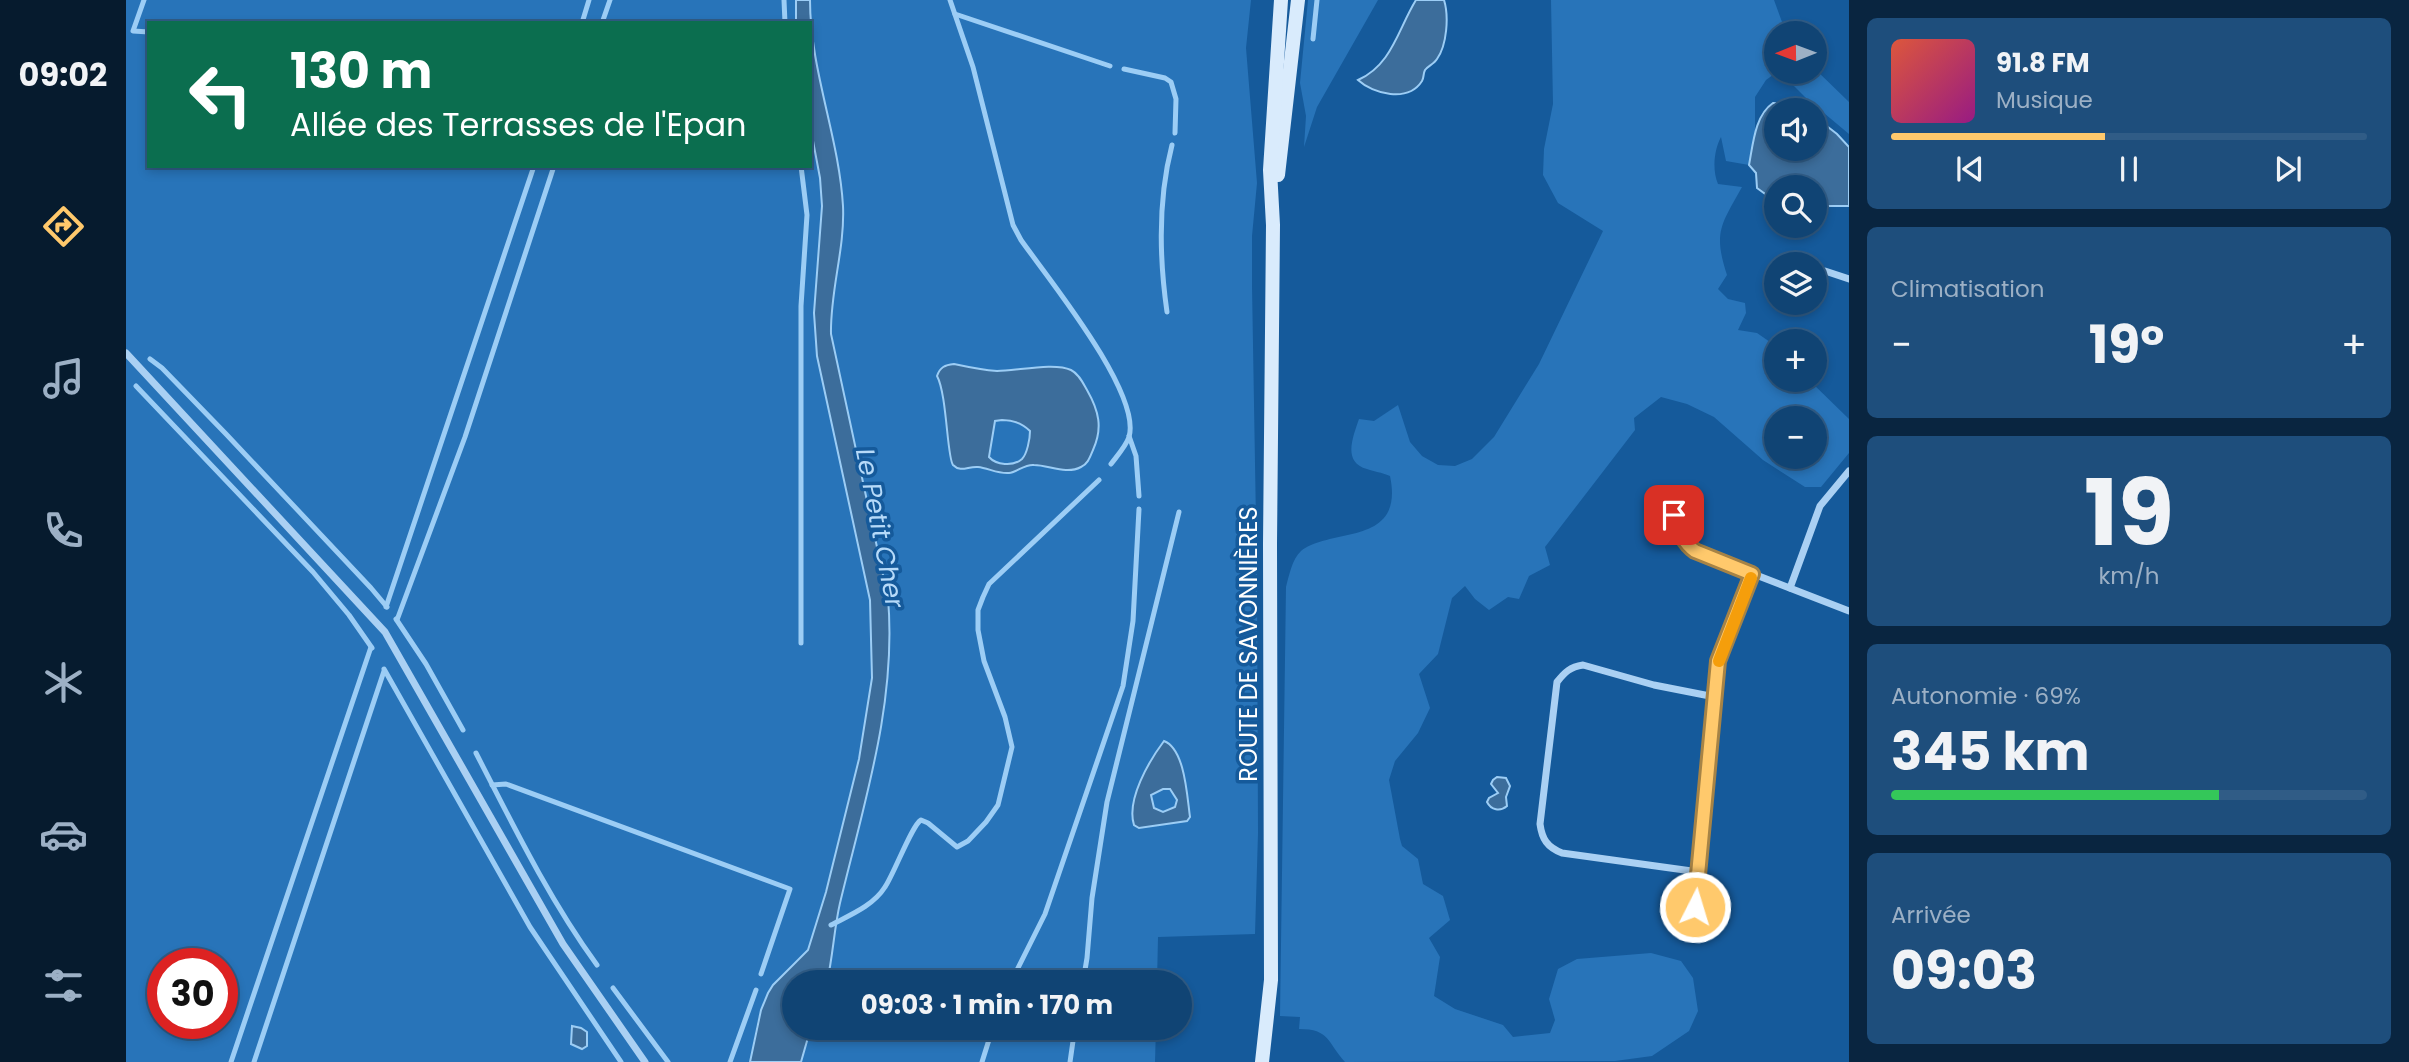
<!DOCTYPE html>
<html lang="fr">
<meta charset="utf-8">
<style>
:root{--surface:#104474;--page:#1e4e7c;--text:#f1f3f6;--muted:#9cb0c5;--line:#305c86;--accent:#ffc96c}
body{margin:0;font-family:Poppins,sans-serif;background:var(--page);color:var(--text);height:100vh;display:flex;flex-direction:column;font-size:26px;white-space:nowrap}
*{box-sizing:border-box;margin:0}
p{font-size:23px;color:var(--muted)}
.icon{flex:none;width:38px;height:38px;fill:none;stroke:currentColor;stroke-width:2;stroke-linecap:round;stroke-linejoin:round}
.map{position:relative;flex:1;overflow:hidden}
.sheet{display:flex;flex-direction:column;gap:18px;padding:18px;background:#092540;width:560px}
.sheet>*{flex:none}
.guide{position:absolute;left:21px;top:21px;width:665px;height:147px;border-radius:0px;box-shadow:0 4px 10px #0003,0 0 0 2px var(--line);background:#0b6e4f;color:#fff;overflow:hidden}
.needle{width:46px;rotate:269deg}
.fabs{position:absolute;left:1638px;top:21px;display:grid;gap:14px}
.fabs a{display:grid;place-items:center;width:63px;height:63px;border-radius:50%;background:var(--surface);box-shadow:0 4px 10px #0003,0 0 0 2px var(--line);font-size:35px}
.speed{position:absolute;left:21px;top:948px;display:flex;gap:14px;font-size:35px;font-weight:700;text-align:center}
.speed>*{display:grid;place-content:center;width:91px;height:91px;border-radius:50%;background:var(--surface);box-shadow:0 4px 10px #0003,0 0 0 2px var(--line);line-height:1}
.speed .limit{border:10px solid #d22;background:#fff;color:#111}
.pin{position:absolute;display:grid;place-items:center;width:60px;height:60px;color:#fff;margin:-30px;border-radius:14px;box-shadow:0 4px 10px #0006}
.me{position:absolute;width:77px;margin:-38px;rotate:5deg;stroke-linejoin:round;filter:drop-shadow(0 0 5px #0008)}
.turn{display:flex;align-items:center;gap:24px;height:147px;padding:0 28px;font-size:32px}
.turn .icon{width:91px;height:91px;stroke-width:2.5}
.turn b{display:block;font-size:49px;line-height:60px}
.big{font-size:52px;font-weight:700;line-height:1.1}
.sheet .widget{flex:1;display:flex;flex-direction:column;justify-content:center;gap:10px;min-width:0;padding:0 24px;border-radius:10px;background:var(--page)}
.sheet .dial{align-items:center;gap:0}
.dial b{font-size:91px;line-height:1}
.song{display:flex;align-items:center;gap:21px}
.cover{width:84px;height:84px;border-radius:10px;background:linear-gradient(135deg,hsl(10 70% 55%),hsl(310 70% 35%))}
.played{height:7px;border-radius:4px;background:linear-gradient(90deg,var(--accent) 45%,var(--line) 45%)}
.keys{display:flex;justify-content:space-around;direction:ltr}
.heat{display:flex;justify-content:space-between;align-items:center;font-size:38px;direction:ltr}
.charge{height:10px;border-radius:5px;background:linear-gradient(90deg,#34c759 69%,var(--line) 0)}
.trip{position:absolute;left:656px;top:970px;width:410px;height:70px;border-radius:35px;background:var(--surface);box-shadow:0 4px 10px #0003,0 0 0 2px var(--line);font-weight:700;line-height:70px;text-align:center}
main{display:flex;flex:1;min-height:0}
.dock{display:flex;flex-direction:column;width:126px;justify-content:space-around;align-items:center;background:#061b2e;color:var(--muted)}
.dock .icon{width:49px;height:49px}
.dock .active{color:var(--accent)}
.dock b{font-size:32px;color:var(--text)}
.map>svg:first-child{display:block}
.green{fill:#2874b9;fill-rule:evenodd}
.water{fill:#3c6d9b;stroke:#9ccdf5;stroke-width:2;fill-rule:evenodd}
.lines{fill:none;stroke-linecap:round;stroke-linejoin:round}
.stream{stroke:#9ccdf5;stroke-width:5}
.minor{stroke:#aad0f3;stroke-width:7}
.secondary{stroke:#d9ebfc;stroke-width:14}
.route-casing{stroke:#a68346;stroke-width:18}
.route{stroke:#ffc96c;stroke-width:12}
.slow{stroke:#f59e0b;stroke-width:12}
.labels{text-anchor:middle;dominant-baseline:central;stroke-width:7;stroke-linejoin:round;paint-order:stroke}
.street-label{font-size:24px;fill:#fff;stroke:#155a9b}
.water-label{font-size:26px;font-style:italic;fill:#b6daf9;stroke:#155a9b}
</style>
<main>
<nav class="dock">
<b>09:02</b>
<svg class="icon active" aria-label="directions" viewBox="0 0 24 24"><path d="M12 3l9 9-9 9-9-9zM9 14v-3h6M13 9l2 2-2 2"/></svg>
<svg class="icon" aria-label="music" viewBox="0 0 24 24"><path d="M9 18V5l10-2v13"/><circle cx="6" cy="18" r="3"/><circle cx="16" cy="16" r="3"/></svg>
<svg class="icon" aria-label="phone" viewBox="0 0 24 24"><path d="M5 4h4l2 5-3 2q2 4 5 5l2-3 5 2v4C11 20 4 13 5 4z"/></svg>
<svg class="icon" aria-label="climate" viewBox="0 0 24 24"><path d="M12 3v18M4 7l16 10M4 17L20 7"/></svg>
<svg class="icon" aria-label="car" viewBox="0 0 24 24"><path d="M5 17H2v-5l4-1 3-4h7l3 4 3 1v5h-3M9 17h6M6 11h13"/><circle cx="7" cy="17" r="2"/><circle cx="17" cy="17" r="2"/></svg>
<svg class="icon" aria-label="filters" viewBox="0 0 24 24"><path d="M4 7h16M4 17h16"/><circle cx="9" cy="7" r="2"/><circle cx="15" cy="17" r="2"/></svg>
</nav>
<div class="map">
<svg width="1723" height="1062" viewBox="0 0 1723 1062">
<rect width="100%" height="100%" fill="#155a9b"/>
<g class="green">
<path d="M0 0H1125L1120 48 1131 183 1126 236V286L1131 580 1132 833 1129 934 1032 937 1031 982H701L702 977 682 950C670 961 655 974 646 987 631 1007 629 1038 624 1062H0ZM23 23H684V166H23ZM37 964H96V1024H37Z"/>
<path d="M1182 0H1252L1191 107 1178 147 1180 116 1174 83Z"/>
<path d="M1425 0H1648L1660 33H1650L1651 72 1640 80 1629 97V135L1623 165 1600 161 1595 137C1588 150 1586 170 1592 184L1616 187C1595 225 1587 232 1601 275L1592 289 1602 299 1619 303 1620 313 1612 330 1631 333 1644 342 1650 343V380H1683L1723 419V453L1695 487H1679L1637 460 1588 417 1561 404 1535 397 1508 418 1509 430 1419 547 1424 565 1403 576 1393 599 1382 597 1363 610 1349 599 1339 586 1326 598 1312 654 1293 674 1304 708 1292 733 1269 761 1263 780 1274 839 1276 846 1292 859 1297 884 1317 896 1324 920 1303 938 1314 957 1308 996 1329 1009 1377 1025 1387 1037 1424 1033 1429 1020 1423 999 1432 969 1451 959 1525 953 1555 961 1567 978 1572 1011 1563 1031 1526 1056 1489 1061 1219 1062C1201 1042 1204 1029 1173 1029L1174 1017 1154 1016 1160 587C1163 576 1166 559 1175 551 1205 527 1279 547 1264 476 1255 472 1249 472 1241 469 1216 462 1227 437 1233 419L1248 421 1272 405 1284 442 1296 456 1312 465 1329 466 1346 459 1368 437 1413 364 1477 231 1432 203 1417 175 1418 149 1427 104ZM1650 418H1689V457H1650Z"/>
<path d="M1689 69 1723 102V134L1680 98 1654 72H1689Z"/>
<path d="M685 1027H1030L1029 1062H675Z"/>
</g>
<g class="water">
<path d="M670 0H684C684 70 713 137 717 206 719 249 704 291 705 334L762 598C771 702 738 803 714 903 708 929 707 956 701 982H668V1027H685L675 1062H624L635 1010 642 993 647 985 682 950 700 892 733 759 746 678 744 600 691 356 688 313 696 206 694 178 684 125V23H670Z"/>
<path d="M1290 0H1318C1323 16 1321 45 1311 59 1308 64 1302 66 1299 70 1297 74 1298 78 1296 81 1282 103 1247 94 1232 80 1266 65 1272 29 1290 0Z"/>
<path d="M1647 103 1663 104 1680 110H1650V149H1689V117L1711 134 1723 147V206H1703L1689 211V187H1650V205L1646 199 1631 188 1630 173 1623 165C1627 144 1629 115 1647 103Z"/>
<path d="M828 364C842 367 857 370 871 371 891 371 928 362 945 370 953 374 957 383 961 390 973 411 977 428 967 450 964 457 962 464 955 467 940 475 923 465 908 465 899 464 891 472 883 473 872 474 862 468 852 467 842 466 835 473 827 465 821 458 821 394 811 376 814 367 819 365 828 364ZM876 420C887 420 896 423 904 431 904 439 901 454 896 459 887 467 870 465 863 457L869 421Z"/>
<path d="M1038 741C1059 749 1061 796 1064 817L1061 821 1013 828 1008 825C1000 800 1023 761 1038 741ZM1037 789H1044L1051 800 1049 807 1037 812 1028 808 1025 795Z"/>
<path d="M1371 777 1380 778 1384 786 1380 797 1381 806C1374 812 1365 810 1361 802L1363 798 1372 793 1365 784 1367 780Z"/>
<path d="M446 1026 455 1028 461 1032V1046L456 1049 445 1044Z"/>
</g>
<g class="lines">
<g class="stream">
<path d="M18 0 7 31 23 32"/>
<path d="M658 0 659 23"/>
<path d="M824 0 847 67 887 225 895 240C921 277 1016 393 1003 437 1000 446 991 456 985 464"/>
<path d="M829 14 984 66"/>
<path d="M456 23 463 0"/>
<path d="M476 23 484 0"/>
<path d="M1187 39 1191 0"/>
<path d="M998 69 1039 78 1045 82 1050 99 1049 133"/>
<path d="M1041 312C1033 256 1032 199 1046 145"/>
<path d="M24 359 36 368 100 434 245 588 261 607"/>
<path d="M10 386 187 572 223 615 246 648"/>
<path d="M1003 436 1010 456 1013 496"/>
<path d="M260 607 408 166"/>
<path d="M270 619 300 664 337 730"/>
<path d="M271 620 339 437 428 166"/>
<path d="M675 643V306L681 215 675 166"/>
<path d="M258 669 404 927 495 1062"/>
<path d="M350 753C387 825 423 899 471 965"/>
<path d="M366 785 380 784 664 889 635 974"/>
<path d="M705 925C724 915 747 906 759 887 768 874 786 825 795 820L802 823 831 847 842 841 860 822 872 805 886 747 879 717 858 661 852 630V610L857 597 863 584 973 480"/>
<path d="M885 982 919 914 997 686 1007 621 1013 509"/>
<path d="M957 982 961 958 966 898 981 802 1053 512"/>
<path d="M487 988 542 1062"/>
<path d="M105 1062 245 647"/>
<path d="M128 1062 258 671"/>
<path d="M604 1062 630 990"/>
<path d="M856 1062 867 1027"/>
<path d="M944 1062 949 1027"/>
</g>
<g class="minor">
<path d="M1699 271 1723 279"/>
<path d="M0 353 259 632 437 944 519 1062"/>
<path d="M1548 515C1553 529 1556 542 1568 551L1723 611"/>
<path d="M1664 588 1694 506 1723 471"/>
<path d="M1573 872 1436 853C1421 847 1416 839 1414 824L1431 682C1439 672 1444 667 1457 665L1528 685 1589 697"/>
<path d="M1569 907 1592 661 1626 574"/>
</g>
<g class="secondary">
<path d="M1152 175 1172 0"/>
<path d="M1136 1062 1145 980 1144 544 1147 225 1144 170 1155 0"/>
</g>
</g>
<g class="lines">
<g class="route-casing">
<path id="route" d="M1548 515C1553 529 1556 542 1569 551L1626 574 1592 661 1569 907"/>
</g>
<use href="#route" class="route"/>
<path class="slow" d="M1593 661 1625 578"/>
</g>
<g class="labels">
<g class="street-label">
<text transform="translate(1122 644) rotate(-90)">ROUTE DE SAVONNIÈRES</text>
</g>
<g class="water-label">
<text transform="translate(754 528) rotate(79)">Le Petit Cher</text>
</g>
</g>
</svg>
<div class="fabs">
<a><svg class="needle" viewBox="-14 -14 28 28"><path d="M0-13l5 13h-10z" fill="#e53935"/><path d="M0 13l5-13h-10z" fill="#9cb0c5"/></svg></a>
<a><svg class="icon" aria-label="sound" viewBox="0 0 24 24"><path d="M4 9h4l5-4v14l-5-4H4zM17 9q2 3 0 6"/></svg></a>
<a><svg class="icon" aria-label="search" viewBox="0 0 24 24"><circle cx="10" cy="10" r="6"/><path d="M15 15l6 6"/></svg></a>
<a><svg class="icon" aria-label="layers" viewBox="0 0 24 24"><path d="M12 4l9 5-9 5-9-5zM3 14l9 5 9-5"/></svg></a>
<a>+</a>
<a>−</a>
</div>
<div class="speed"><div class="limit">30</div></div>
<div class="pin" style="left:1548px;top:515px;background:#d93025"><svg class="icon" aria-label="arrive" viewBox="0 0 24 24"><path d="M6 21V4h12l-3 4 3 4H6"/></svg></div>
<svg class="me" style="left:1569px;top:907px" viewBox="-20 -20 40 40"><circle r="17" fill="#ffc96c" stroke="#fff" stroke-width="3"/><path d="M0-11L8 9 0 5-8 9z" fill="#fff"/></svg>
<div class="trip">09:03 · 1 min · 170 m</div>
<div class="guide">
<div class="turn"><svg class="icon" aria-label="left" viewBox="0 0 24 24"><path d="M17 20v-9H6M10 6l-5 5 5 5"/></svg><div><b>130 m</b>Allée des Terrasses de l'Epan</div></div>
</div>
</div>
<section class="sheet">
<div class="widget">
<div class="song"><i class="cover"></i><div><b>91.8 FM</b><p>Musique</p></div></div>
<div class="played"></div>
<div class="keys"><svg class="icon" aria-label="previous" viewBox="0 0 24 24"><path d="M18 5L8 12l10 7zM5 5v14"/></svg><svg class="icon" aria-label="pause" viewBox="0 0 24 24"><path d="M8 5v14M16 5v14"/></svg><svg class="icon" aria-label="next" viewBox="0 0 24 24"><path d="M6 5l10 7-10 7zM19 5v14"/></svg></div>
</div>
<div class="widget"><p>Climatisation</p>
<div class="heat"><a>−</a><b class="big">19°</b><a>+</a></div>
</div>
<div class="widget dial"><b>19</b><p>km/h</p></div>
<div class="widget"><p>Autonomie · 69%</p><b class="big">345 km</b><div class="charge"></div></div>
<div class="widget"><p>Arrivée</p><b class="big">09:03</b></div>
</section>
</main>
